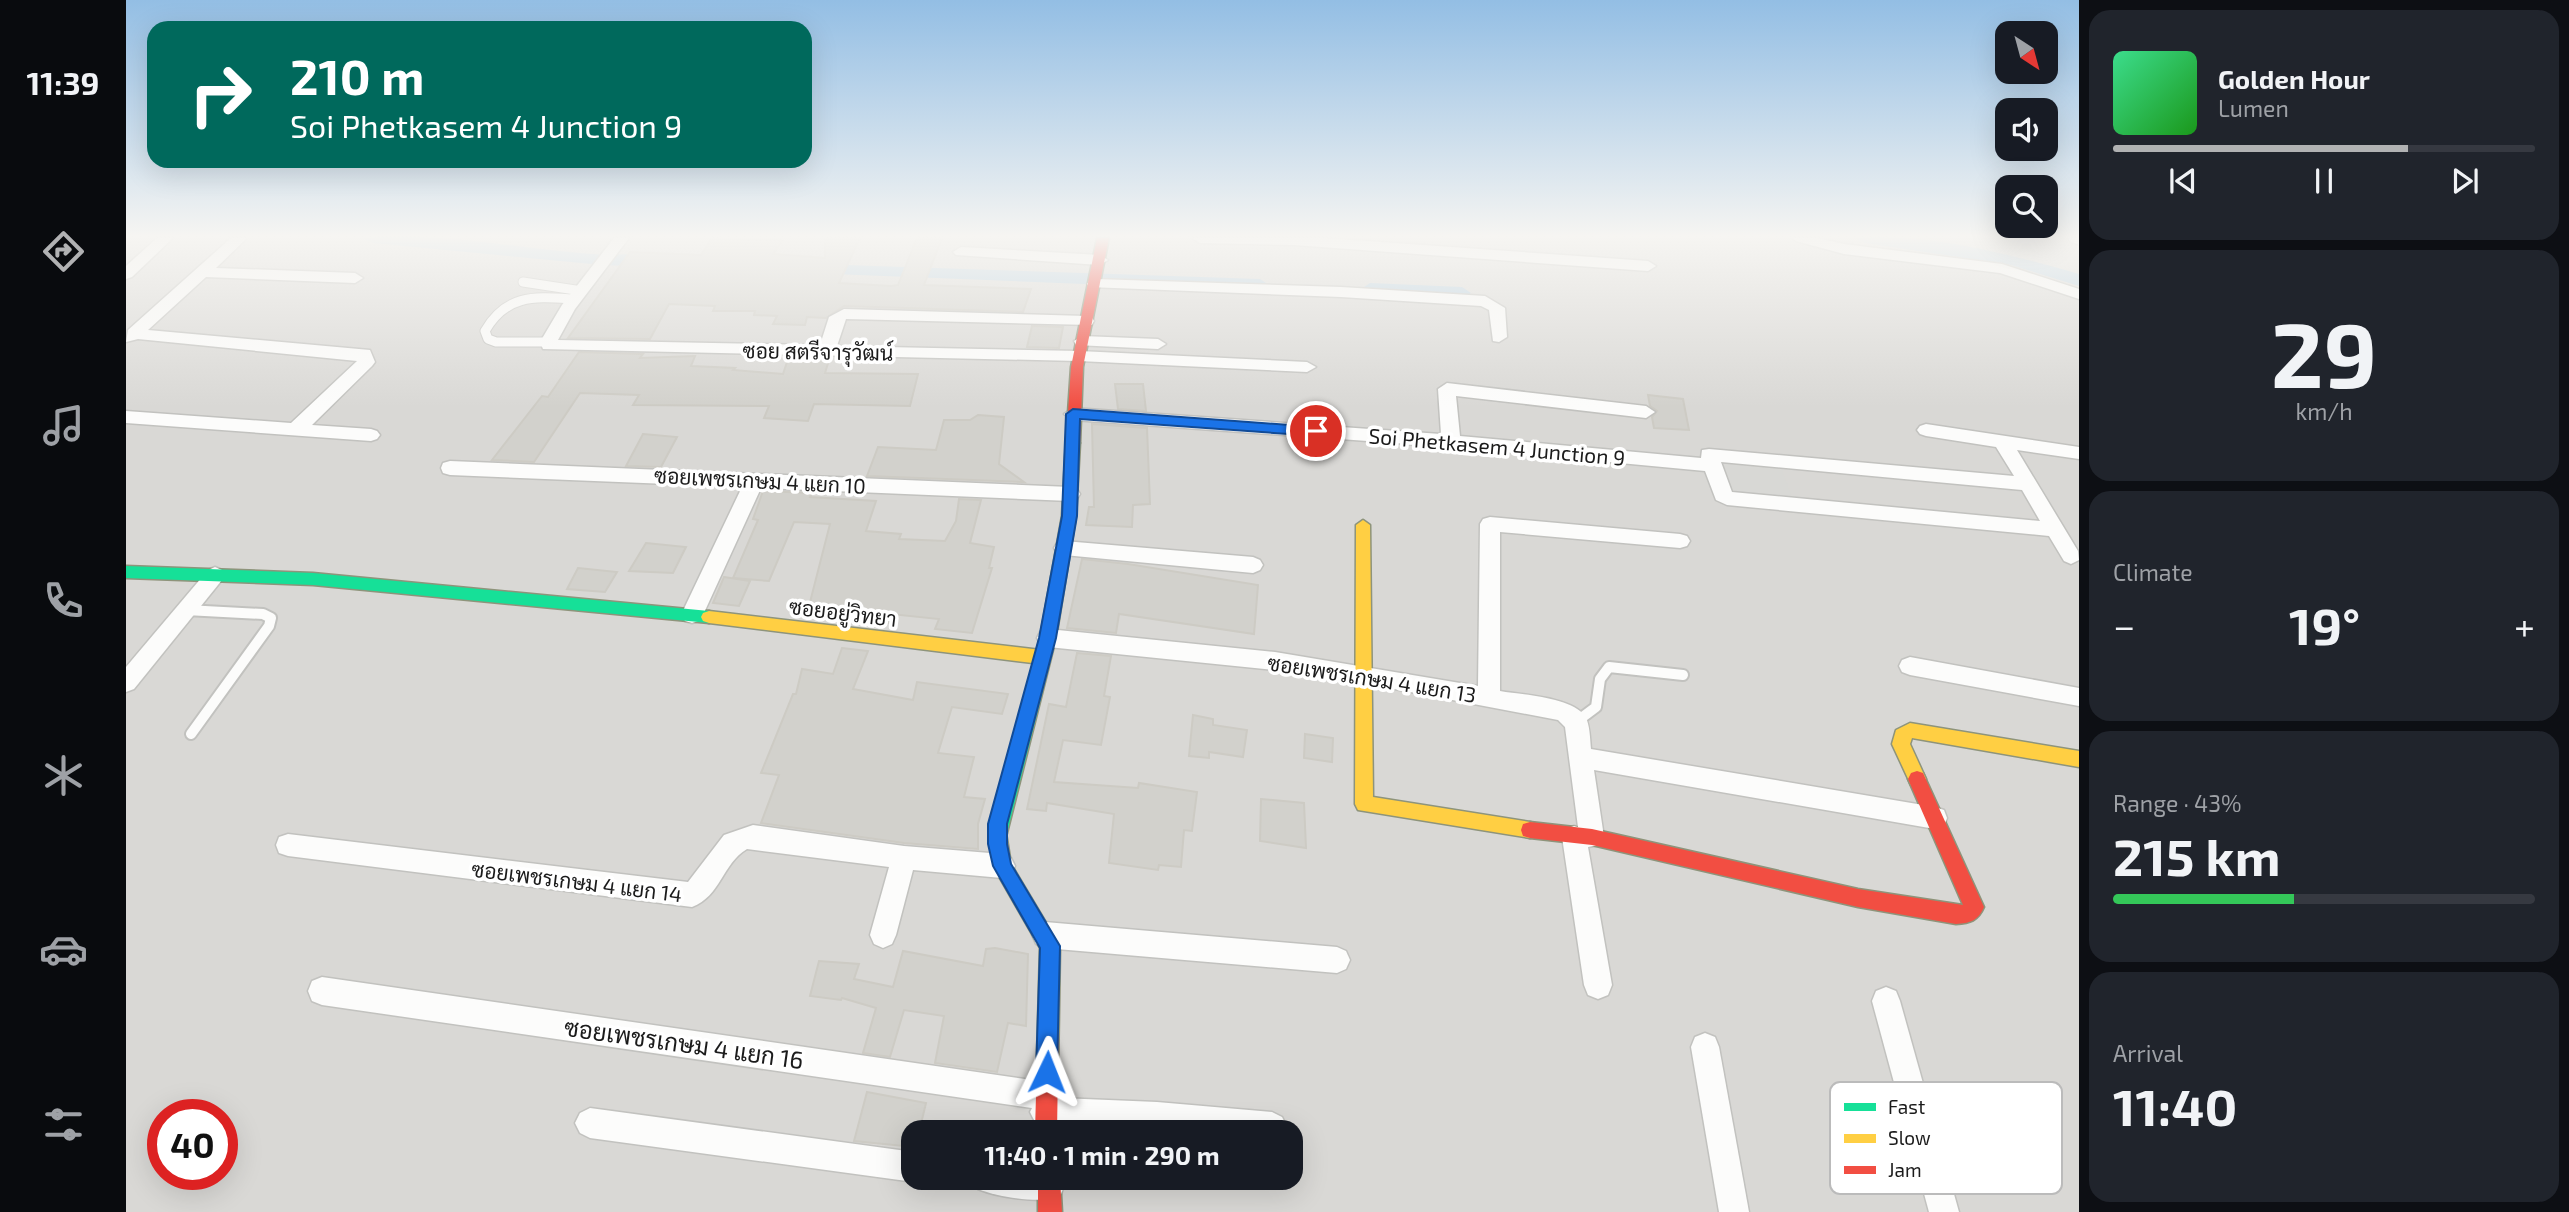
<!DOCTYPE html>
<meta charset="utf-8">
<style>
:root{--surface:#171b24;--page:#20242c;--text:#f1f3f6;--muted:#9ea1a6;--line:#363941;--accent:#b1b2b3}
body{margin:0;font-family:"Exo 2",Sarabun,sans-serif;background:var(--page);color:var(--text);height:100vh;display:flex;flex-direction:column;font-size:26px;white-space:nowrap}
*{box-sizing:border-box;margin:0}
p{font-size:23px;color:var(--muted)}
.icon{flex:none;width:38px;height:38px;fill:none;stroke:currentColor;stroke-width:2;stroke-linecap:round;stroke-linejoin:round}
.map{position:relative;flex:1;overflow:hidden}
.side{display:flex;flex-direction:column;gap:10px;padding:10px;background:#0d0f14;width:490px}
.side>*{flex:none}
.guide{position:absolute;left:21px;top:21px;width:665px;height:147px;border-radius:21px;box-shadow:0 7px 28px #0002;background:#00695c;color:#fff;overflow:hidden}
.needle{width:46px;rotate:144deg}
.fabs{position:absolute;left:1869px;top:21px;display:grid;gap:14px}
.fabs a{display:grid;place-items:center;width:63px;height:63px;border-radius:14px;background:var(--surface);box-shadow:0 7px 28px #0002;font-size:35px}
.speed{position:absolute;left:21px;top:1099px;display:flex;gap:14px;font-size:35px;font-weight:700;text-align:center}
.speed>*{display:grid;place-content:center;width:91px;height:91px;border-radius:50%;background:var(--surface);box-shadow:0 7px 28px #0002;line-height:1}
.speed .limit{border:10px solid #d22;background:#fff;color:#111}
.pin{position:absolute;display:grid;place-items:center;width:60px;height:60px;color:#fff;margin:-30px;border:4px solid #fff;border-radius:50%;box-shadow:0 2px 7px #0007}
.me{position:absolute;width:77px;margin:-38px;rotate:2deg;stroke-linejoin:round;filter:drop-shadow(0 0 5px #0008)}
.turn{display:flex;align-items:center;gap:24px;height:147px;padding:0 28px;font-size:32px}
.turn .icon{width:91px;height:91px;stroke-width:2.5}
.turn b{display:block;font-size:49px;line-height:60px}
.big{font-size:52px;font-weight:700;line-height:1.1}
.side .widget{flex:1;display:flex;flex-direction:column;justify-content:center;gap:10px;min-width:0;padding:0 24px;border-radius:21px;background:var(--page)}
.side .dial{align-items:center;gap:0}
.dial b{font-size:91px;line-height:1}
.song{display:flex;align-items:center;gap:21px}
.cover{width:84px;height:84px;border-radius:10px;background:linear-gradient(135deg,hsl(150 70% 55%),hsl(120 70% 35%))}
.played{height:7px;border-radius:4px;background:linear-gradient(90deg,var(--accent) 70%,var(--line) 70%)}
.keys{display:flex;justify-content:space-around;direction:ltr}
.heat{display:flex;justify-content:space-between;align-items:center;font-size:38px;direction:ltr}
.charge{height:10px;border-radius:5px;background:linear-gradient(90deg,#34c759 43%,var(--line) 0)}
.trip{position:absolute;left:775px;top:1120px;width:402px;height:70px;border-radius:21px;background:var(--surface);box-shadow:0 7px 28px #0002;font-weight:700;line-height:70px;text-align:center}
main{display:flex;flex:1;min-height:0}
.tabs{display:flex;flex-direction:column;width:126px;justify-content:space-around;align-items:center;background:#090b0e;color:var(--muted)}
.tabs .icon{width:49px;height:49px}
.tabs .selected{color:var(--accent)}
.tabs b{font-size:32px;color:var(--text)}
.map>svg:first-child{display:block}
.residential{fill:#d9d8d5;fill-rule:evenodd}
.parking{fill:#d8d8d5}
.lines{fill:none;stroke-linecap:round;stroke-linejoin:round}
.canal{fill:#b5cedf;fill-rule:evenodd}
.building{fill:#d2d1cc;stroke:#cdcbc4;stroke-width:2}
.lane-far1-casing{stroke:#c2c2bf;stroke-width:11}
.lane-casing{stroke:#c2c2bf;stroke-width:14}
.street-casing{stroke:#c2c2bf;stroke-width:3}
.fast-casing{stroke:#8e947b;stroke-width:3}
.slow-casing{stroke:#8e947b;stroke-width:3}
.jam-casing{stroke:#8e947b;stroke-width:3}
.lane-far1{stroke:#fcfcfb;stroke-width:9}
.lane{stroke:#fcfcfb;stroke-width:10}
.street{fill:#fcfcfb;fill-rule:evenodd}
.fast{fill:#16e098;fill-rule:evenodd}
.slow{fill:#ffcf43;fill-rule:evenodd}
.jam{fill:#f24e42;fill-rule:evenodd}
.route{fill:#1a73e8;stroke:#114b97;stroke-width:2}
.labels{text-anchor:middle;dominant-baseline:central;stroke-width:7;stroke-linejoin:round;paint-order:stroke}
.street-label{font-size:21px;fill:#1b1b1b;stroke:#fff}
.near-street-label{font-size:24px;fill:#1b1b1b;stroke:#fff}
.key{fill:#fff;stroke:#bbb;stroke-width:2}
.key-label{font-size:19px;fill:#1b1b1b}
</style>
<main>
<nav class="tabs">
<b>11:39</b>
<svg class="icon selected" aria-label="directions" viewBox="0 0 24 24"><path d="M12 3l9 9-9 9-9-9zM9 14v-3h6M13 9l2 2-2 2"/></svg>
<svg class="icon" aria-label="music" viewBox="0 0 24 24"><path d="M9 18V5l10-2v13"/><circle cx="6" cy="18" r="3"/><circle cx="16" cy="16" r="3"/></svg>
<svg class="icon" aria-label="phone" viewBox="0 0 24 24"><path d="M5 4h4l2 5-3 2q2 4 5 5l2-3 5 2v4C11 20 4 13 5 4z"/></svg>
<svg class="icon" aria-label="climate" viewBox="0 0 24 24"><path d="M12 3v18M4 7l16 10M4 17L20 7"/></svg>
<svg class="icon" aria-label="car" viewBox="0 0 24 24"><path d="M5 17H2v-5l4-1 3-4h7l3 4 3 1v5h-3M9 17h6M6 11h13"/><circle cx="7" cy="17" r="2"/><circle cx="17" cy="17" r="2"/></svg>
<svg class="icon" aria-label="filters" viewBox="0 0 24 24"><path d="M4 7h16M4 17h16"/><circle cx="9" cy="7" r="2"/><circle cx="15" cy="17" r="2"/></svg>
</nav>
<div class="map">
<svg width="1953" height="1212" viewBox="0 0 1953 1212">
<rect width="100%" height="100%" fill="#eae9e3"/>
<path class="residential" d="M0 238H1953V1212H0ZM37 1115H96V1174H37ZM788 1132H1166V1178H788Z"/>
<path class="parking" d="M1584 456 1653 461 1668 503 1599 496Z"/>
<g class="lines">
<g class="canal">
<path d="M238 238C319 231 400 251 481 255 495 255 528 251 538 262L529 267 476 265 247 243Z"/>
<path d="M1730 238C1798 232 1888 255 1953 274V286L1885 265 1739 243Z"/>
<path d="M688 264 1134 279 1143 285 1134 291 682 273 679 269 682 265Z"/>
<path d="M1244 283 1336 287 1345 293 1336 299 1237 293 1235 289Z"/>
</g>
</g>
<g class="building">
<path d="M586 238 656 241 647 254 699 258V238H734L713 283 765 286 772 285 791 238H816L798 285 905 289 897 312 718 306 700 318 681 317 679 325 647 324 651 316 628 315 629 311H587L589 306 543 304 524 339 442 338 504 252 575 255Z"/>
<path d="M906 326 937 327 933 348 901 347Z"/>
<path d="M453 352 517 354 514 358 569 356 565 366 609 368 607 370 657 374 662 359 703 360 699 373 792 374 784 406 688 404 682 421 638 418 643 406 507 405 513 395 454 393 408 462 366 460 416 396 422 397Z"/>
<path d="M989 384H1017L1020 411 992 409Z"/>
<path d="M1522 395 1557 399 1563 430 1528 428 1526 417 1531 411 1524 406Z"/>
<path d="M852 415 878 417 873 464 898 482 741 476 752 447 810 450 818 420H844Z"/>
<path d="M966 424 1021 428 1024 504 1007 505 1006 527 960 525 963 507H968Z"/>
<path d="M517 434 551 437 535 467 500 466Z"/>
<path d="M637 491 686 493 684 497 750 501 740 531 775 534 773 539 819 541 830 521 833 499 855 500 844 543 868 547 863 568H866L846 633 809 629 813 619 765 614 762 623 681 614 704 524 668 522 643 581 607 578 632 520 627 519Z"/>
<path d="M520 543 560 547 547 573 503 571Z"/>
<path d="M956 559 1002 564 1132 585 1128 634 993 614 990 633 941 628Z"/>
<path d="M452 568 491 572 479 592 441 589Z"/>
<path d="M598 577 624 581 613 606 587 603Z"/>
<path d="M716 648 742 651 727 689 787 700 791 682 882 694 876 714 826 707 812 753 848 757 838 797 859 799 852 824V849L778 843 635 823 653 775 635 773 667 694H670L676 669 707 674Z"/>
<path d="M951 653 985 656 978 696 984 697 975 745 937 740 928 782 1012 788 1013 783 1071 792 1066 831 1058 830 1055 867 1033 865 1032 870 983 863 988 814 921 803 920 811 901 809 923 704 940 707Z"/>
<path d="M1067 715 1087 719V725L1121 730 1117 757 1083 752V758L1063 756Z"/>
<path d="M1179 734 1207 738 1206 762 1178 758Z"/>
<path d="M1135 799 1178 803 1180 848 1134 841Z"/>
<path d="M869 948 902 954 900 1026 882 1023 871 1072 809 1063 818 1016 778 1010 764 1057 737 1053 750 1008 716 998 715 1000 684 996 693 961 733 964 728 979 767 987 777 951 857 966 860 949Z"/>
<path d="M741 1092 800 1103 793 1132H788V1147L728 1141Z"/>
</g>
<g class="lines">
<g class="lane-far1-casing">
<g id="lane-far1">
<path d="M1947 238 1953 240"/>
<path d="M397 282 456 291"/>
<path d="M422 342H370L362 339 359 331C381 293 410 297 449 299"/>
</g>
</g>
<g class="lane-casing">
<g id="lane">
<path d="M60 610 137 614 145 618 143 626 65 734"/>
<path d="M1450 722 1470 707 1474 679 1483 667 1557 675"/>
</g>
</g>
<g class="street-casing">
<g id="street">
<path d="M31 238H47L6 277 0 279V266Z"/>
<path d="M105 238H121L90 268 229 273 237 278 229 283 80 277 22 330 244 350 249 362 246 366 186 425 245 429 251 431 254 435 251 439 245 441 0 423V411L165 423 231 361 12 339 0 342 2 330Z"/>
<path d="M488 238H503L449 309 432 340 694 345 703 317 718 309 960 316 966 317 968 321 966 325 720 319 711 346 953 351 1181 362 1190 367 1181 372 953 361 417 349 414 342 436 305Z"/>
<path d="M1066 238H1197L1522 261 1530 266 1522 271 1168 245 1074 243Z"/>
<path d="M1667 238H1691L1718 244 1876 264 1953 289V299L1874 273 1718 254 1670 241Z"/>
<path d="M835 247 974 255 982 260 974 265 830 255 827 252Z"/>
<path d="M969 279 1215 287 1359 296 1379 308 1381 337 1373 342 1367 341 1363 310 1355 306 1215 297 963 287 961 284 963 281Z"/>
<path d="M956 336 1032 339 1040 344 1032 349 950 345 948 341Z"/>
<path d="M1321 383 1520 406 1529 412 1520 418 1330 396 1334 436 1575 458 1576 450 1583 449 1888 476 1870 447 1800 436 1794 434 1791 430 1794 426 1800 424 1953 447V459L1891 450 1952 551 1953 560 1945 564 1938 561 1923 536 1601 505 1590 500 1579 471 1325 447 947 420 938 414 947 408 1315 434 1312 389ZM1595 462 1896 490 1914 521 1606 492Z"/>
<path d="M324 461 944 487 951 489 954 494 951 499 944 501 635 488 577 615 573 621 566 623 559 621 555 615 616 487 324 475 317 473 315 468 317 463Z"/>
<path d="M1364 517 1554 534 1561 536 1564 541 1561 546 1554 548 1374 532V691C1397 695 1445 697 1459 716 1464 724 1464 739 1465 749L1809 807 1818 810 1821 818 1818 826 1809 829 1468 770 1478 837 1475 845 1462 847 1486 985 1482 995 1472 999 1462 995 1458 985 1436 837 1439 829 1448 826 1452 827 1439 727 1432 720 1237 683 1149 670 922 647 914 644 911 638 914 632 922 629 1149 652 1352 686 1354 524 1357 519Z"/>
<path d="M938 541 1127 557 1134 560 1137 565 1134 570 1127 573 938 555 931 553 928 548 931 543Z"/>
<path d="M89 567 96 570 99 575 96 580 8 689 0 692V667L82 570Z"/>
<path d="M1784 657 1953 688V706L1784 675 1776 672 1773 666 1776 660Z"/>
<path d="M627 825 778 846 876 854 885 858 889 866 885 874 876 878 787 870 770 935 766 944 757 948 748 944 744 935 763 867 621 849C596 864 595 896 566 907L162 856 153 853 150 845 153 837 162 834 562 882 598 835Z"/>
<path d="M919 922 1211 947 1220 951 1224 960 1220 969 1211 973 919 948 910 944 906 935 910 926Z"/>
<path d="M196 977 920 1082 930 1086 934 1098 1031 1102 1146 1112 1156 1117 1161 1127 1159 1132H1038L919 1127 909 1122 904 1112 906 1108 196 1005 186 1001 182 991 186 981Z"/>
<path d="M1760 987 1770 991 1774 1001 1833 1212H1803L1746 1001 1750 991Z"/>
<path d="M1579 1033 1589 1037 1593 1047 1623 1212H1593L1565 1047 1569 1037Z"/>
<path d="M464 1108 788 1152V1178H798L788 1182 464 1138 454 1133 449 1123 454 1113Z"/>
<path d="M848 1178H935L938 1186 934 1197C915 1204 871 1197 852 1189Z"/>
</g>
</g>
<g class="fast-casing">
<g id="fast">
<path d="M947 438 954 443 950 516 930 638 881 833 879 839 872 841 865 839 863 833 914 638 936 516 940 443Z"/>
<path d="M0 566 187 573 583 611 589 613 591 617 589 621 583 623 187 585 0 578Z"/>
</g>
</g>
<g class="slow-casing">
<g id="slow">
<path d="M1237 520 1244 525 1247 797 1404 822 1411 824 1413 830 1411 836 1404 838 1232 810 1229 804 1230 525Z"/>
<path d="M583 611 915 650 921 652 923 657 921 662 915 664 583 623 577 621 575 617 577 613Z"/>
<path d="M1784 723 1953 751V767L1786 738 1784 744 1800 779 1797 785 1791 787 1785 785 1766 744 1770 730Z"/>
</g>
</g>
<g class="jam-casing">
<g id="jam">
<path d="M971 238H983L957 367 954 443 947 448 940 443 945 367Z"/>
<path d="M1791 771 1797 773 1858 907C1852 921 1844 923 1830 924L1732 907 1466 845 1404 838 1397 836 1395 830 1397 824 1404 822 1466 829 1732 889 1837 905 1782 779 1785 773Z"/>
<path d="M872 825 879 827 885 864 934 946 931 1132H909L914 948 867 866 863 833 865 827Z"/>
<path d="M912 1178H934L936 1212H912Z"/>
</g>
</g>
<use href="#lane-far1" class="lane-far1"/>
<use href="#lane" class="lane"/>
<use href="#street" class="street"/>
<use href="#fast" class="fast"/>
<use href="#slow" class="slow"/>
<use href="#jam" class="jam"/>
</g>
<linearGradient id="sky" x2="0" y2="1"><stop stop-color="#93bee4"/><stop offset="0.58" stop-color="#f6f5f2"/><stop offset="1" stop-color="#f6f5f2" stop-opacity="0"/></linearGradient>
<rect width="1953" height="407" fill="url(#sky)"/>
<path class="route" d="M947 409 1190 427 1197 431 1190 436 954 419 951 516 930 638 881 824V844L885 864 934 946 931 1072 928 1080 921 1083 913 1080 910 1072 914 948 867 866 862 844V824L913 638 936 516 940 414Z"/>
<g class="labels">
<g class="street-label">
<text transform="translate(692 351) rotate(1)">ซอย สตรีจารุวัฒน์</text>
<text transform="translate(1371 446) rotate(5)">Soi Phetkasem 4 Junction 9</text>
<text transform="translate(634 480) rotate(3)">ซอยเพชรเกษม 4 แยก 10</text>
<text transform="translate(717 612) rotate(7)">ซอยอยู่วิทยา</text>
<text transform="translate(1246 678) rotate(9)">ซอยเพชรเกษม 4 แยก 13</text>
<text transform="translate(451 881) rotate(7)">ซอยเพชรเกษม 4 แยก 14</text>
</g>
<g class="near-street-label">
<text transform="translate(558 1043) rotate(8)">ซอยเพชรเกษม 4 แยก 16</text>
</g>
</g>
<rect x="1704" y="1082" width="232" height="112" rx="10" class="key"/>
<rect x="1718" y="1103" width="32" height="8" fill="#16e098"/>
<rect x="1718" y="1134" width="32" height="9" fill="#ffcf43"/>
<rect x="1718" y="1166" width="32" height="8" fill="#f24e42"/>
<g class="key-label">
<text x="1762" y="1114">Fast</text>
<text x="1762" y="1145">Slow</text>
<text x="1762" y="1177">Jam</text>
</g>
</svg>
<div class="fabs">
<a><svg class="needle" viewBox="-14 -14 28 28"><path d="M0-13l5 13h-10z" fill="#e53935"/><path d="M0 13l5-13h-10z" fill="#9ea1a6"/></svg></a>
<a><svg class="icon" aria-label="sound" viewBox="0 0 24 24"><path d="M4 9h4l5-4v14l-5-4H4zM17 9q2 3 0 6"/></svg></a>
<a><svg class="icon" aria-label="search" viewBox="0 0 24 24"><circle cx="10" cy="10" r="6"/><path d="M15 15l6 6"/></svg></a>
</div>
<div class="speed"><div class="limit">40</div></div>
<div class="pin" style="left:1190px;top:431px;background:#d93025"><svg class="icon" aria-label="arrive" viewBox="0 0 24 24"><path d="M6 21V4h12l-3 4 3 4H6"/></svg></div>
<svg class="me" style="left:921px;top:1072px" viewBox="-20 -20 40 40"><path d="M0-17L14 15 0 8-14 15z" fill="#1a73e8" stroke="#fff" stroke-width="4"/></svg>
<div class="trip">11:40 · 1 min · 290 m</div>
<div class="guide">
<div class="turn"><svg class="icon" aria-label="right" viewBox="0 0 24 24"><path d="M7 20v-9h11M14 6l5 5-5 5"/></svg><div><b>210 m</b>Soi Phetkasem 4 Junction 9</div></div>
</div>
</div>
<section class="side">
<div class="widget">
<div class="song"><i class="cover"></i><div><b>Golden Hour</b><p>Lumen</p></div></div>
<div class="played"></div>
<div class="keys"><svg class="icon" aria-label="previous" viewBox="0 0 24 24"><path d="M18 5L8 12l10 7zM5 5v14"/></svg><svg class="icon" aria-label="pause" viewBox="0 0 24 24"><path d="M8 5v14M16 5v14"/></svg><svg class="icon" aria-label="next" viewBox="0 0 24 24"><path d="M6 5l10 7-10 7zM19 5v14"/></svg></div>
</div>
<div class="widget dial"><b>29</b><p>km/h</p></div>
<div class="widget"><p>Climate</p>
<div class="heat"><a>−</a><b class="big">19°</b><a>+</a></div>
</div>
<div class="widget"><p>Range · 43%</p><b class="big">215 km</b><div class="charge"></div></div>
<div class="widget"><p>Arrival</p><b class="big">11:40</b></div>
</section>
</main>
